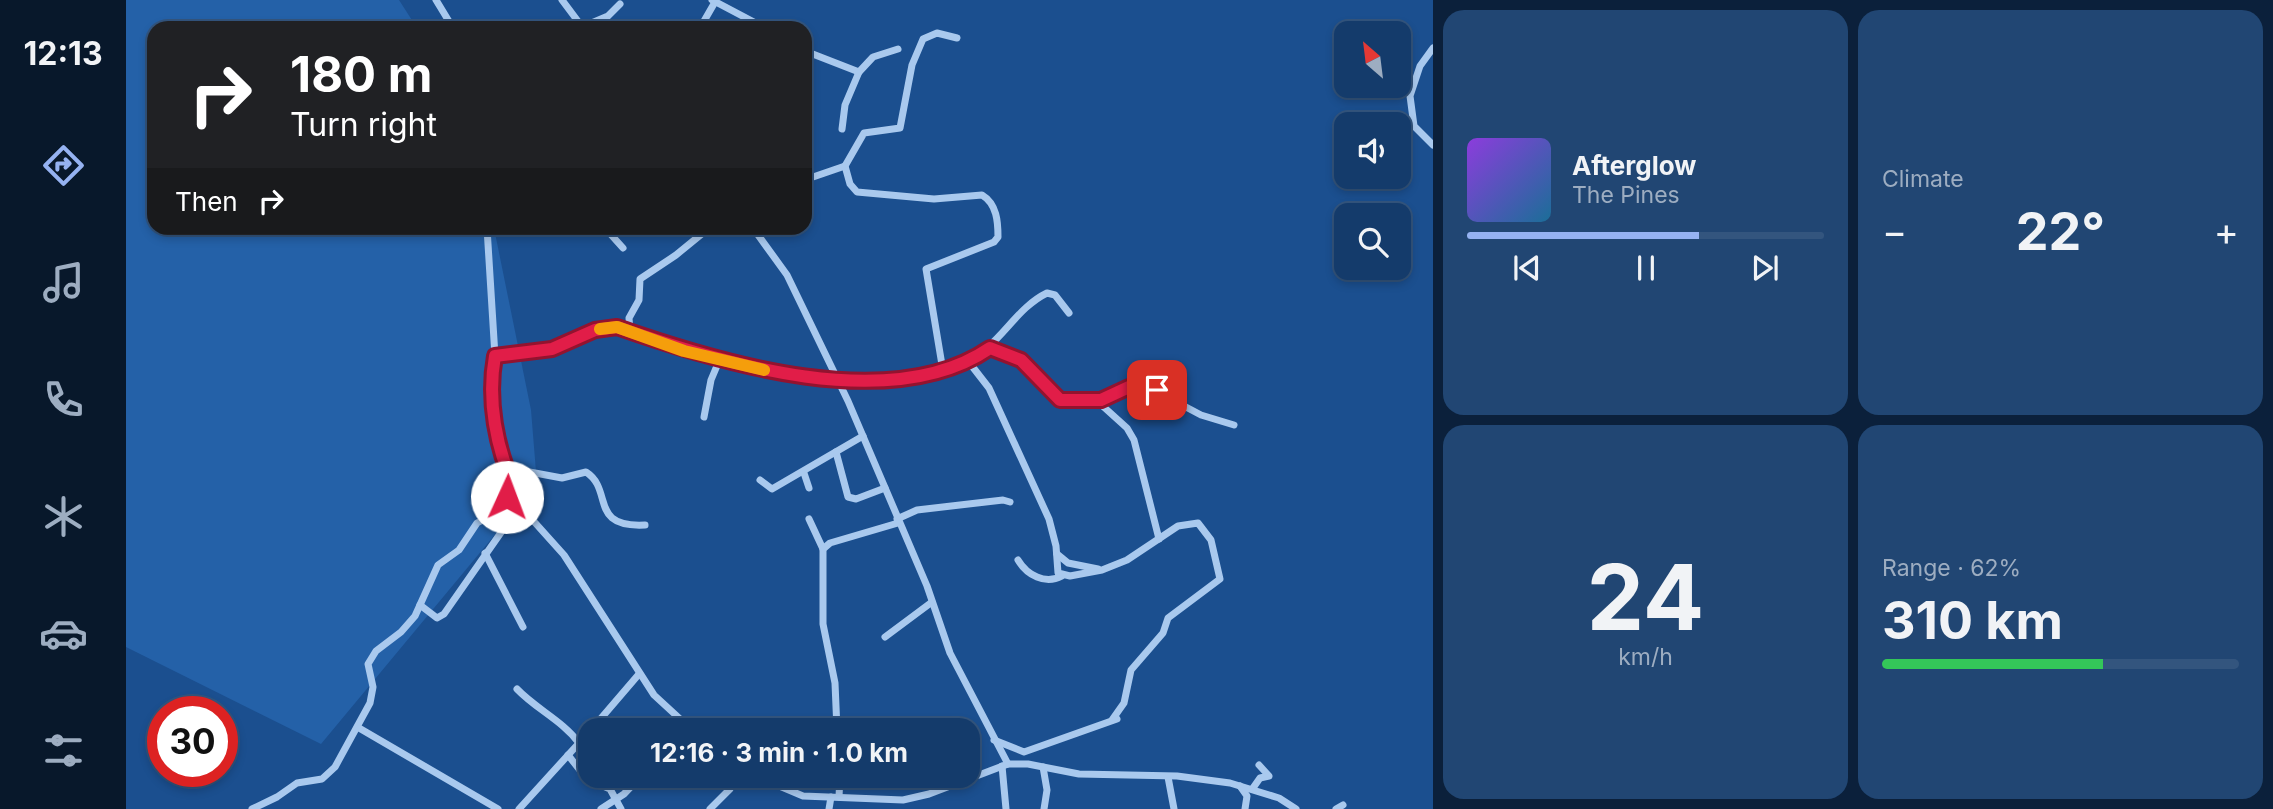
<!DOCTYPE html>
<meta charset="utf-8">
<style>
:root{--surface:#143b6b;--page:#214673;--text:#f1f3f6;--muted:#9dadc1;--line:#33557e;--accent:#95b2f1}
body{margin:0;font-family:Inter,sans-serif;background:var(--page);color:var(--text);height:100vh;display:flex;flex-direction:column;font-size:26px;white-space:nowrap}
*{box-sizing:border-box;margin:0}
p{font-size:23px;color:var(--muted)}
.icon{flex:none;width:38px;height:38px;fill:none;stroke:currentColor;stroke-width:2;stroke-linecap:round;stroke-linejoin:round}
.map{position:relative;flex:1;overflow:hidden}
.panel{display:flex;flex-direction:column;gap:10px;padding:10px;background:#0b203b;width:840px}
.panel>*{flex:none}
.banner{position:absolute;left:21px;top:21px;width:665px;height:214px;border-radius:21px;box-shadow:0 4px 10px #0003,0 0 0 2px var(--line);background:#202124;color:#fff;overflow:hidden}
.needle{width:46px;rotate:332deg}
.tools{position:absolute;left:1208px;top:21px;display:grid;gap:14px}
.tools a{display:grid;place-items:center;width:77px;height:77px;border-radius:14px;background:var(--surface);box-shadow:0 4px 10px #0003,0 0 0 2px var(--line);font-size:35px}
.speed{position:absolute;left:21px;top:696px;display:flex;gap:14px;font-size:35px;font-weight:700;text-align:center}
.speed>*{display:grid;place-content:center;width:91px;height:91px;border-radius:50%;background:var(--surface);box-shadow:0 4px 10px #0003,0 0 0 2px var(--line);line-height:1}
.speed .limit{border:10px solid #d22;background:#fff;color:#111}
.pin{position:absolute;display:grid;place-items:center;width:60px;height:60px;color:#fff;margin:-30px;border-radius:14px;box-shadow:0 4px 10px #0006}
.me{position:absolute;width:77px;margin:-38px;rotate:2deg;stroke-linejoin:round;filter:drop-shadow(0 0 5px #0008)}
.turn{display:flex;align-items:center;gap:24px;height:147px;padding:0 28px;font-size:32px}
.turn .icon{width:91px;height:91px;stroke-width:2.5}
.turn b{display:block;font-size:49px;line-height:60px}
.then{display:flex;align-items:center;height:66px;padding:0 28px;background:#0003;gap:14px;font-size:26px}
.big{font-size:52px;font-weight:700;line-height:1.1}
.panel .widget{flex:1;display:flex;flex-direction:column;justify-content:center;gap:10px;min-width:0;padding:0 24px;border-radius:21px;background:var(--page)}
.panel .dial{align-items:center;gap:0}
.dial b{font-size:91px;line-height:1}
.song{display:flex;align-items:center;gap:21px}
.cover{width:84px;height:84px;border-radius:10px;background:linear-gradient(135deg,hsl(270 70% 55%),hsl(200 70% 35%))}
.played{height:7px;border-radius:4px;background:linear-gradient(90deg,var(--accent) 65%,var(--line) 65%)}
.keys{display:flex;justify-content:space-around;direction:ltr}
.heat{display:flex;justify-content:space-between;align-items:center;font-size:38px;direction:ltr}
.charge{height:10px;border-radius:5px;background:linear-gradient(90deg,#34c759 62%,var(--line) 0)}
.panel .tiles{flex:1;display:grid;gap:10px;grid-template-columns:repeat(2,1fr)}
.trip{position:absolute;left:452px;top:718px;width:402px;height:70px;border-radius:21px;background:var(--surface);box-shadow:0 4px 10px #0003,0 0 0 2px var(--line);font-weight:700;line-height:70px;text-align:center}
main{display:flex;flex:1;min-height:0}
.tabs{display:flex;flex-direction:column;width:126px;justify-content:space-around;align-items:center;background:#08182b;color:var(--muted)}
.tabs .icon{width:49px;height:49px}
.tabs .on{color:var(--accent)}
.tabs b{font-size:32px;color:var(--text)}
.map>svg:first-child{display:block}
.green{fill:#2461a8}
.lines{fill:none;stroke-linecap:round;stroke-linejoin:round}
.minor{stroke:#a9c9ee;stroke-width:7}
.route-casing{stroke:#92132f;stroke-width:18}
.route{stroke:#e11d48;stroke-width:12}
.slow{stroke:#f59e0b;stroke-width:12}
</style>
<main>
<nav class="tabs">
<b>12:13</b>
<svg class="icon on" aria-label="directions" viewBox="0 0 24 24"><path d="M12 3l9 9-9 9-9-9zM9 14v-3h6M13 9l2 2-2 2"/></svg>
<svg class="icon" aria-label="music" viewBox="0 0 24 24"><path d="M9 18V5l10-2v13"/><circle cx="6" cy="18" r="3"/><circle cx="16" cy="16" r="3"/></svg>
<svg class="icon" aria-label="phone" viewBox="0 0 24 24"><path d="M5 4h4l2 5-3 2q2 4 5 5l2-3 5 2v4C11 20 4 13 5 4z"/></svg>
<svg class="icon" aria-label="climate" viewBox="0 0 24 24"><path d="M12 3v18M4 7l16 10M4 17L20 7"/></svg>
<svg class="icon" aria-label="car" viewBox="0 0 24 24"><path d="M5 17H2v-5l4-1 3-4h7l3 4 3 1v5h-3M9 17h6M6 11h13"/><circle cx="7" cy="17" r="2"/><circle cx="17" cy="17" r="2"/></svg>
<svg class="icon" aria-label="filters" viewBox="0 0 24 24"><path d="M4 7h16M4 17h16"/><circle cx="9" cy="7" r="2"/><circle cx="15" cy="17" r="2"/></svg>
</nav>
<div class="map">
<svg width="1307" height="809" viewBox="0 0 1307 809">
<rect width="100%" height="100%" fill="#1b4f8f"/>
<path class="green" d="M0 0H273L291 28H28V228H368L405 410 411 484 195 744 0 647Z"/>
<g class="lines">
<g class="minor">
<path d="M310 0 327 28"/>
<path d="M436 0 457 28"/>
<path d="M586 0 639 28"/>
<path d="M456 27 482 16 494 4"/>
<path d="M574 28 589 2"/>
<path d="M1307 48 1294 66 1284 96 1288 126 1307 145"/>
<path d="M679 51 733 72 747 57 772 49"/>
<path d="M716 129 719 105 733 72"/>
<path d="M687 177 719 166"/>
<path d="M361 228 369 356 364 386 369 426 386 482 403 516 438 555 528 695 566 730"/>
<path d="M479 228 497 248"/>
<path d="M627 228 661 275 722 401 801 586 824 653 882 764"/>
<path d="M504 332 503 318 513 300 514 279 550 255 583 228"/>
<path d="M865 348 895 360 934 400 957 397 970 400 998 388H1024L1075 415 1108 425"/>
<path d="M369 356C391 356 417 354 438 345 454 338 468 326 487 327 505 328 538 345 558 351 641 376 758 397 840 361 874 347 888 309 921 293L929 295 943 313"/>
<path d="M842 361 863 388 923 519 930 546 932 573 944 576 976 570 1001 560 1052 526 1072 523 1085 540 1094 579 1042 618 1037 633 1005 670 998 703 986 720"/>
<path d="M817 371 800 269 868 242 872 237C872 222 871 204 856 195L808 199 731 192 724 184 719 166 738 133 774 128 786 65 797 39 811 33 831 38"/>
<path d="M970 400 1001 428 1008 440 1033 539"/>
<path d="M578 417 585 380 593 361"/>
<path d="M710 452 722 497 730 499 759 488"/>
<path d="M382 468 436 478 460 472C488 490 462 528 519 525"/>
<path d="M678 473 683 488"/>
<path d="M634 480 646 489 737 436"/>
<path d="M683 519 697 549"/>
<path d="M771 519 791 510 877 500 884 502"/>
<path d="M359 553 397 627"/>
<path d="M931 554 942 563 972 569"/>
<path d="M892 560C901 575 919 585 936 576"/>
<path d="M294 605 311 618 318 614 395 504"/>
<path d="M759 637 806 602"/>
<path d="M391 689C410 709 437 721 453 743"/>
<path d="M233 728 372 809"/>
<path d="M465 730 513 674"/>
<path d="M711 730 709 683 697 624V549L704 543 772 523"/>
<path d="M868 740 898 752 991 719"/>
<path d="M442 755 461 779 484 789 495 809"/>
<path d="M876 766 880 809"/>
<path d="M917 767 921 790 918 809"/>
<path d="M627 775 677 796 777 800 803 794 882 764H902L953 774 1051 776 1104 783 1153 798 1170 809"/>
<path d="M1042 777 1048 809"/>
<path d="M1114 786 1121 796 1119 809"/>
<path d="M1127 788 1134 778 1143 776 1133 765"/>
<path d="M713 797 714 775"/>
<path d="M126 809 151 797 171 783 196 779 209 767 244 703 247 687 242 664 250 651 275 632 289 616 312 565 333 550 351 523 370 513 389 489"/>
<path d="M393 809 464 731"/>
<path d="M475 809 498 794 516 775"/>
<path d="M584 809 604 789 611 775"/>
<path d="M703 809 705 797"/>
<path d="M1210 809 1217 805"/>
</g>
</g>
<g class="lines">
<g class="route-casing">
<path id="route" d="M381 497 389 489C370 448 361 400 369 356L426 349 469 330 491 327C594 363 765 416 864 348L895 360 934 400H975L1003 387 1031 390"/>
</g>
<use href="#route" class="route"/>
<path class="slow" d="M474 329 491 327 558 351 638 370"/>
</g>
</svg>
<div class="tools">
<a><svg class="needle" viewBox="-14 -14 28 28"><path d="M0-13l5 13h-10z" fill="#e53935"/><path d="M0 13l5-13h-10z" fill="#9dadc1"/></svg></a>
<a><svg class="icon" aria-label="sound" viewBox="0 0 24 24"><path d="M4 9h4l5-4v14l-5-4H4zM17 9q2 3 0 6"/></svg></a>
<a><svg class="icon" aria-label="search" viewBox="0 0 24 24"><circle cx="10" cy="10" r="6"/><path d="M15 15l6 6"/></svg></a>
</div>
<div class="speed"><div class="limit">30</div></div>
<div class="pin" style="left:1031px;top:390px;background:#d93025"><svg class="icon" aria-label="arrive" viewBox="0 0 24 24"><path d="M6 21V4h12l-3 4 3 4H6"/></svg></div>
<svg class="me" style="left:381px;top:497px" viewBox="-20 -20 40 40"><circle r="19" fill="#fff"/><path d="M0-13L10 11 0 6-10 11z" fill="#e11d48"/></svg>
<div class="trip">12:16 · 3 min · 1.0 km</div>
<div class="banner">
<div class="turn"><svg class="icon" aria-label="right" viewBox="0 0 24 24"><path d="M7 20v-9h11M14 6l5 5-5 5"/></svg><div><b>180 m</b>Turn right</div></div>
<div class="then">Then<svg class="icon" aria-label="right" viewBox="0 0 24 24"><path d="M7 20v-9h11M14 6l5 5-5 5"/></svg></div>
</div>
</div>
<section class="panel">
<div class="tiles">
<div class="widget">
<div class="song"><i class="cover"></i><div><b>Afterglow</b><p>The Pines</p></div></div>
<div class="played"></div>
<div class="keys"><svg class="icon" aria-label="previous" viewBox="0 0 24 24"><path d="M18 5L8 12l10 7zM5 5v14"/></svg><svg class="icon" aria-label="pause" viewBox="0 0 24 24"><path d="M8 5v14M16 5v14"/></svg><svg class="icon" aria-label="next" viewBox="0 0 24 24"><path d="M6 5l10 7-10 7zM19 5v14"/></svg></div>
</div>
<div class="widget"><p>Climate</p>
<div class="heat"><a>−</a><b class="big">22°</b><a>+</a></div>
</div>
<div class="widget dial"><b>24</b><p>km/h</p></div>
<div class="widget"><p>Range · 62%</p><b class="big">310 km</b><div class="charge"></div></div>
</div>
</section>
</main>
